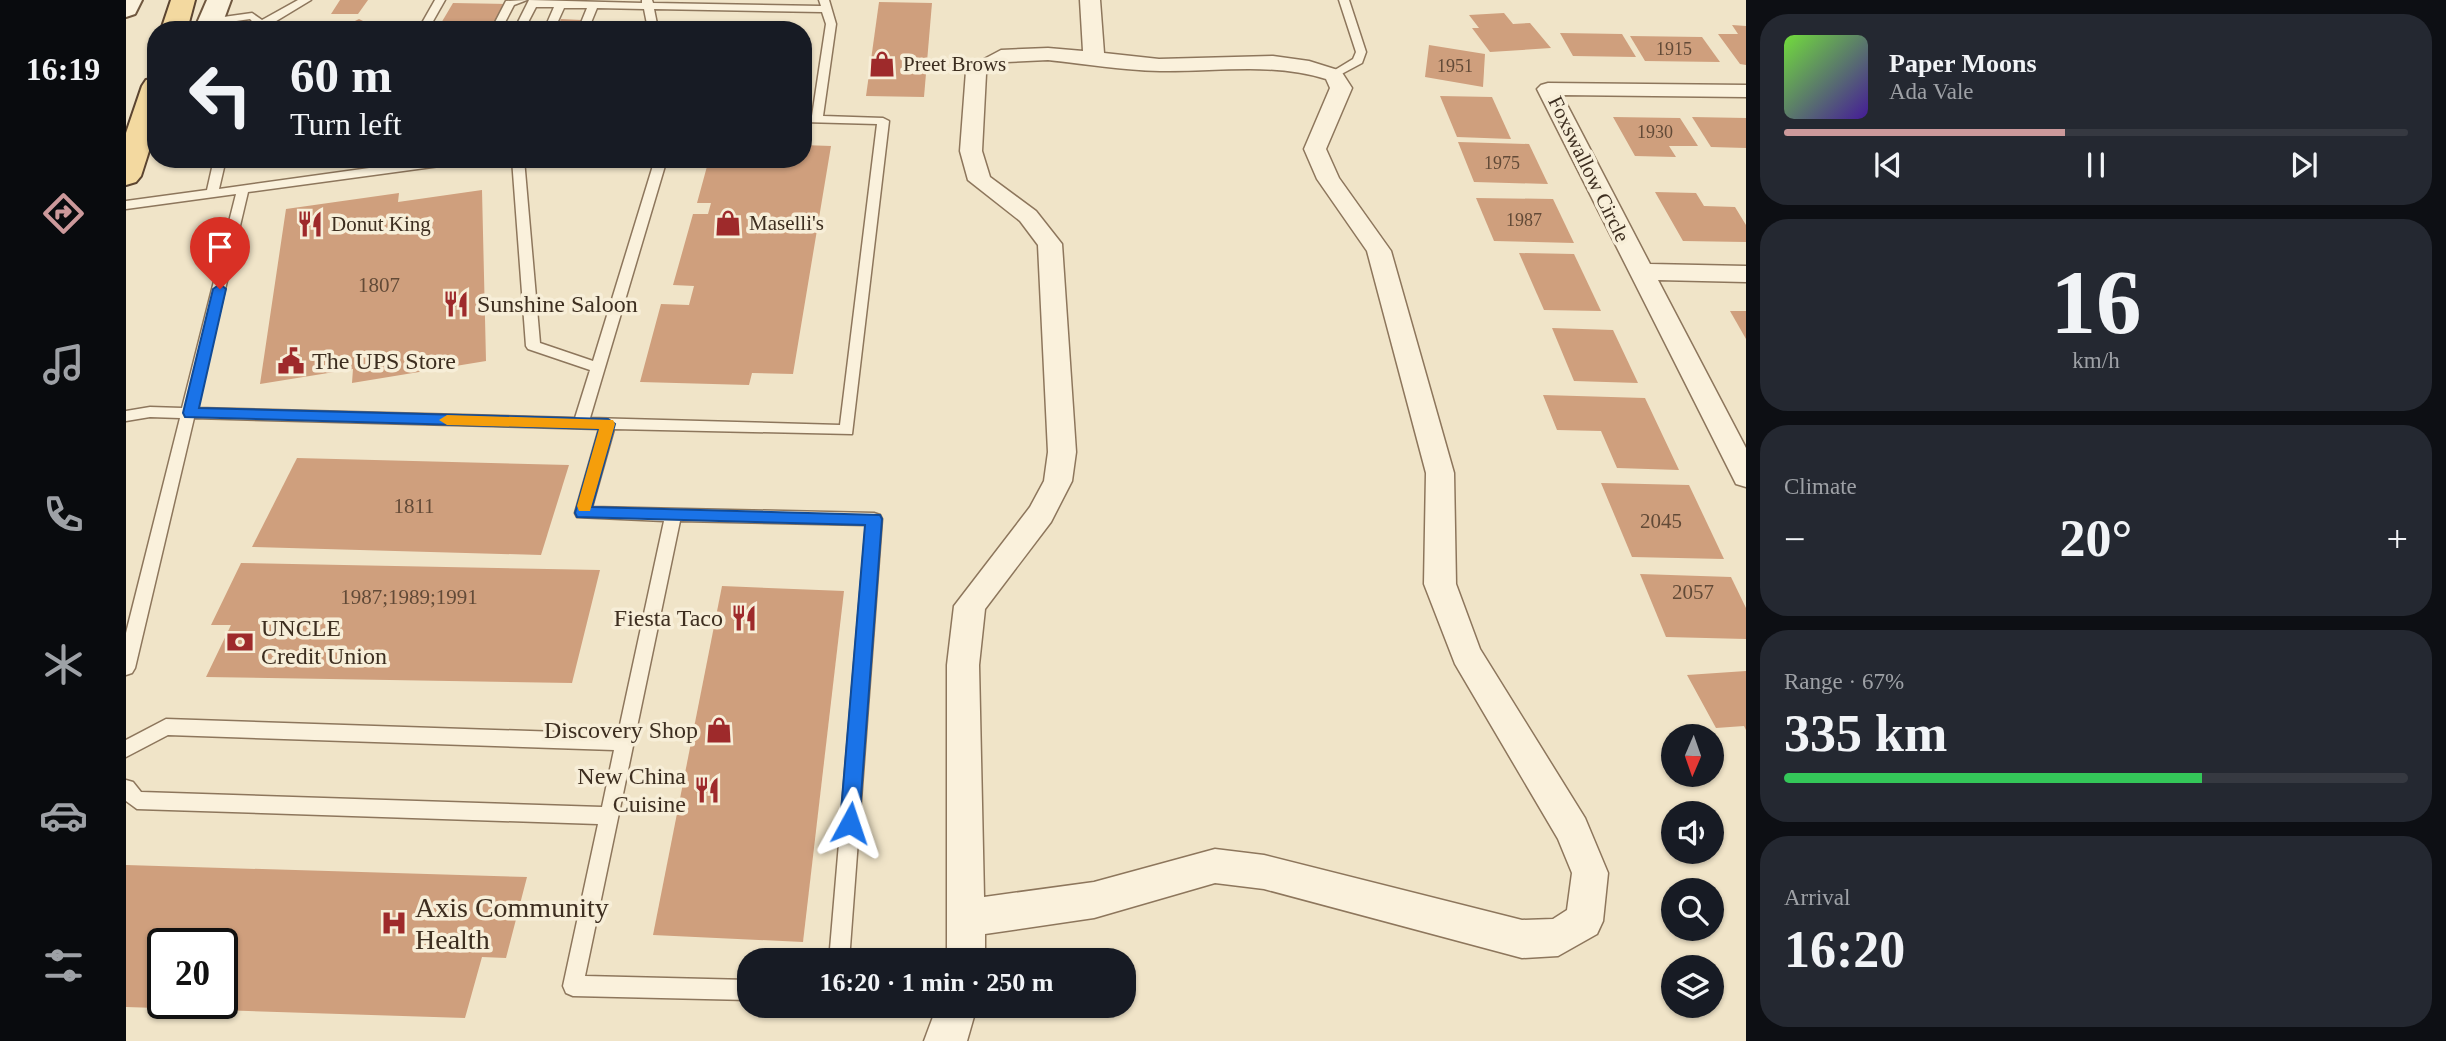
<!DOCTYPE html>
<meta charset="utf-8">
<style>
:root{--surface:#171b24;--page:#242831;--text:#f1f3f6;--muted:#9ea1a6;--line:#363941;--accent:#cc999b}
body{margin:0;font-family:"Times New Roman",serif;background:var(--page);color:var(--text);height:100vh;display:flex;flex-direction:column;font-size:26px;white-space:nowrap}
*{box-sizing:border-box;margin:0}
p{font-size:23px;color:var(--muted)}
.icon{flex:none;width:38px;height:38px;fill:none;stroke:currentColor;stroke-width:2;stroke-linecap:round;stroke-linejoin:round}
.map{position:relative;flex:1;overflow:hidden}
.sheet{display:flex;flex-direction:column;gap:14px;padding:14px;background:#0d0f14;width:700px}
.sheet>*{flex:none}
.top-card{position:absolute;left:21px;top:21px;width:665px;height:147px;border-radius:28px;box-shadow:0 2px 5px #0004;background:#171b24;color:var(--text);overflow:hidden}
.needle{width:46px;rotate:182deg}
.tools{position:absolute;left:1535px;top:724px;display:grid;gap:14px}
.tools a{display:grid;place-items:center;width:63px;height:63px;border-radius:50%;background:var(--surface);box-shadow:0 2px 5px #0004;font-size:35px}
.speed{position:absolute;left:21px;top:928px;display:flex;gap:14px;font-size:35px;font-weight:700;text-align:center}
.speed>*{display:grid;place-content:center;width:91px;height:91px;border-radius:50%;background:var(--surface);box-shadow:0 2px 5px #0004;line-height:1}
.speed .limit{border:4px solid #111;border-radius:10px;background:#fff;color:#111}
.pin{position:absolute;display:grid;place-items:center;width:60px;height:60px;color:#fff;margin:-72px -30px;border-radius:50% 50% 50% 0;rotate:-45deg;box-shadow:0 0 7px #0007}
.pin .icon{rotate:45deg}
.me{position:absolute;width:77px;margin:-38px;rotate:5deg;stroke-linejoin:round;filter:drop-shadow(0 0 5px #0008)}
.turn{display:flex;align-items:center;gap:24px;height:147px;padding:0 28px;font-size:32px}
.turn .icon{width:91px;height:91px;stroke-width:2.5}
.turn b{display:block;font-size:49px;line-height:60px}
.big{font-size:52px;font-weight:600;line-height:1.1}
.sheet .tile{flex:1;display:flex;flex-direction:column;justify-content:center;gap:10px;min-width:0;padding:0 24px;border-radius:28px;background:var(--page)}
.sheet .dial{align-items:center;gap:0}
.dial b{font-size:91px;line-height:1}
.song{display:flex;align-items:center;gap:21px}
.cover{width:84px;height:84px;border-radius:10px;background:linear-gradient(135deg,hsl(100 70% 55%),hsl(260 70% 35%))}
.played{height:7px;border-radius:4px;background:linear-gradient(90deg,var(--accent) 45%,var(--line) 45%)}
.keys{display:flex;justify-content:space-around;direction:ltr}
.heat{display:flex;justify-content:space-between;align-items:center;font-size:38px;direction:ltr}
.charge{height:10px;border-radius:5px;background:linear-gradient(90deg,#34c759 67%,var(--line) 0)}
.trip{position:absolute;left:611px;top:948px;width:399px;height:70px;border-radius:28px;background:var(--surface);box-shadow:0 2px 5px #0004;font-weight:600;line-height:70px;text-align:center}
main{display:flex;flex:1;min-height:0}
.dock{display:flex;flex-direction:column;width:126px;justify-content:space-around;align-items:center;background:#090b0e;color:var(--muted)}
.dock .icon{width:49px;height:49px}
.dock .selected{color:var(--accent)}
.dock b{font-size:32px;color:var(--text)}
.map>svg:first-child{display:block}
.building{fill:#cf9f7d;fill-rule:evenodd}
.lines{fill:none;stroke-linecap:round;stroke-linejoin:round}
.service-casing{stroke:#8d765c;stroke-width:3}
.minor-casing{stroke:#8d765c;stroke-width:3}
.secondary-casing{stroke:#6f573f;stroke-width:4}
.primary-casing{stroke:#5b4430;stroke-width:4}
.service{fill:#faf1dc;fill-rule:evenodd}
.minor{fill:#faf1dc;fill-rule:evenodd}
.secondary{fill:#faf1dc;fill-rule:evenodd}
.primary{fill:#f3d9a0;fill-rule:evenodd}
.route{fill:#1a73e8;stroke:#114b97;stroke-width:2}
.slow{fill:#f59e0b}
.labels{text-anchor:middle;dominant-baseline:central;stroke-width:7;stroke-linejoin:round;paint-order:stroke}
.far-number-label{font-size:18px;fill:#624a37}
.far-poi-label{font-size:21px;fill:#3d2e20;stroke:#f7eed8;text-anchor:start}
.far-street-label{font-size:21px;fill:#3d2e20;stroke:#f7eed8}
.number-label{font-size:21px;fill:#624a37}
.poi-label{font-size:24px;fill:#3d2e20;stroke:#f7eed8;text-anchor:start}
.near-poi-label{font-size:28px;fill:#3d2e20;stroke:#f7eed8;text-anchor:start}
</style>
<main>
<nav class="dock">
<b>16:19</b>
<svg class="icon selected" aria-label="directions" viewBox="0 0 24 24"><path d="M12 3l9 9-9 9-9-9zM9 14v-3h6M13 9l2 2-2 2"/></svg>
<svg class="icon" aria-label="music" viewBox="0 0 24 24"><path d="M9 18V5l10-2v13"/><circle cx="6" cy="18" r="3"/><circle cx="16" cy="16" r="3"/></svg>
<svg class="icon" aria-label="phone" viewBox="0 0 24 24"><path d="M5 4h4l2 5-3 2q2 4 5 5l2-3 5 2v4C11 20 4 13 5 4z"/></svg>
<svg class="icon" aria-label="climate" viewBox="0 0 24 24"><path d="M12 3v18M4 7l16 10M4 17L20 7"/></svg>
<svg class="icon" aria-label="car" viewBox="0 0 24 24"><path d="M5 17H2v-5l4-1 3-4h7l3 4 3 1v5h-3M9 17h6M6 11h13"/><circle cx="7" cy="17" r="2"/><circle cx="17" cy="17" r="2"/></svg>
<svg class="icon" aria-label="filters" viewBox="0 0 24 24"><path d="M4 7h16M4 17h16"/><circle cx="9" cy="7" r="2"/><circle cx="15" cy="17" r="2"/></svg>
</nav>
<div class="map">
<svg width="1620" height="1041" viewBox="0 0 1620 1041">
<rect width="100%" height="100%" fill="#f0e4c8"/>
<g class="building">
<path d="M214 0H242L232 14H205Z"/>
<path d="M753 2 806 3 798 97 740 96Z"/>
<path d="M327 3 382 4 368 30H311Z"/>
<path d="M1378 13 1387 24 1404 23 1425 48 1364 52 1346 28H1353L1343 15Z"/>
<path d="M233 19 255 30H211Z"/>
<path d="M435 19 455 20 452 29 431 28Z"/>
<path d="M1606 25 1620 26V65L1614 64 1592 34H1612Z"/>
<path d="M1434 33 1496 34 1510 57 1447 56Z"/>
<path d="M1504 36 1576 37 1594 62 1519 61Z"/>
<path d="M1303 45 1359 54 1357 87 1299 77Z"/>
<path d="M1314 96 1366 97 1385 139 1331 137Z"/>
<path d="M1487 117 1554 118 1572 146H1543L1550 157 1509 156Z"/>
<path d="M1566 117 1620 118V148L1585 147Z"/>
<path d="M1332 142 1403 144 1422 184 1348 182Z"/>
<path d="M677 145 705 146 667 374 626 373 623 385 514 382 535 304 563 305 568 286 547 285 567 214H582L585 203H571L583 159H677Z"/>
<path d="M356 190 360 361 226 383 227 369 134 384 160 209 273 193 272 202Z"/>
<path d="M1529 192 1570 193 1578 206 1609 207 1620 225V242L1557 241Z"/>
<path d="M1350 198 1427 199 1448 243 1368 241Z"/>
<path d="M1393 253 1448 254 1475 311 1418 310Z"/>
<path d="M1604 311H1620V339Z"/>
<path d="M1426 328 1487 330 1512 383 1448 381Z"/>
<path d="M1417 395 1519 398 1553 470 1491 468 1475 431 1431 430Z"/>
<path d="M171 458 443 465 415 555 126 547Z"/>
<path d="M1475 483 1563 485 1598 559 1506 557Z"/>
<path d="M115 563 474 570 446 683 80 677 105 625H85Z"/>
<path d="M1514 574 1605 577 1620 608V639L1540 637Z"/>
<path d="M596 586 718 591 677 942 527 935Z"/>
<path d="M1620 671V730L1618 726 1590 728 1561 675Z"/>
<path d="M0 865 401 877 380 958 356 957 339 1018 0 1007ZM37 943H96V1003H37Z"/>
</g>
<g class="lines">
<g class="service-casing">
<g id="service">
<path d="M172 0H185L142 26 145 30H134L124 19 83 25 78 22 83 19 126 13 136 20Z"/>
<path d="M309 0H319L302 30H292Z"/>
<path d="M401 0 388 5 375 30H365L380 1Z"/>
<path d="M403 0 516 3V0H526L527 3 695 6 693 0H703L710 24 697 116 757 118 763 121 726 434 488 429 466 507 748 513 754 515 756 519 723 961H703L740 525 554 521 459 976 623 980V1000L447 996 440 993 437 986 472 824 11 809 0 801V780L7 782 15 792 476 807 488 750 42 735 0 757V740L40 719 492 734 538 521 451 517 449 513 473 429 68 418 9 668 6 673 0 675V633L54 418 24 417 0 421V411L24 407 56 408 110 194 0 209V201L81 190 88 159H100L93 189 308 159H342L336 163 122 192 71 408 449 418 464 370 402 349 400 346 386 159H398L414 343 467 361 529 159H541L464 418 714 425 751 124 677 122V116H686L700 24 696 12 528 9 531 24 529 30H519L521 24 518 9 471 8 462 30H452L461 8H438L428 30H418L428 7H410L398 30H388Z"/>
<path d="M1213 0H1223L1240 52 1236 63 1208 78 1204 77V73L1227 59 1230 52Z"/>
</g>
</g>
<g class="minor-casing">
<g id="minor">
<path d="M954 0H974L978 53 1033 59 1147 56 1183 61 1215 71 1226 88 1200 149 1213 178 1265 251 1328 473 1330 584 1354 649 1459 818 1482 873 1477 921 1471 934 1432 956 1396 958 1138 889 1089 883 968 918 859 934V961H821V665L828 606 904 507 918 481 922 452 912 245 894 221 842 180 834 151 840 71 843 67 875 50 922 48 957 51ZM922 60C959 64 997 70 1034 71 1090 72 1146 62 1200 79L1204 88 1178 149 1191 179 1241 251 1300 473 1298 584 1329 664 1432 839 1446 873 1441 910 1427 919 1396 920 1138 855 1089 849 968 882 858 897 853 665 859 609 925 522 946 481 950 452 936 244 910 211 864 177 856 151 860 74 880 62Z"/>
<path d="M1422 83 1620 85V97L1436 95 1524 264 1620 266V282L1532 280 1620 448V487L1610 484 1606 476 1411 89 1415 85Z"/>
<path d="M811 1006H851L841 1041H798Z"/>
</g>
</g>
<g class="secondary-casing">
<g id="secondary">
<path d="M0 0H16L9 14 0 17Z"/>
<path d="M81 0H105L94 30H68Z"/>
</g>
</g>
<g class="primary-casing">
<g id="primary">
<path d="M45 0H69L61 30H35Z"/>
<path d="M30 78V129L15 176 10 182 0 185V133L16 86 20 80Z"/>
</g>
</g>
<use href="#service" class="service"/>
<use href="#minor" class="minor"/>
<use href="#secondary" class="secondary"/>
<use href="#primary" class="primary"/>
</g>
<path class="route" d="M94 284 100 289 73 408 482 419 489 424 466 507 754 515 756 519 733 823 731 829 724 832 717 829 714 823 739 525 451 517 449 513 473 429 59 417 57 413 87 289Z"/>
<path class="slow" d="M321 415 487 420 489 424 464 511H453L451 506 473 429 321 425 313 420Z"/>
<defs>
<g id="shop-bare" transform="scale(2.1)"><path d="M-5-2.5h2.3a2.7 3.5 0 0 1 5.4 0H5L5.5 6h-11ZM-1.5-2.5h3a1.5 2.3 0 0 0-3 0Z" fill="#9e2a2b" stroke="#f7eed8" stroke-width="2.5" paint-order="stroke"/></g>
<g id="restaurant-bare" transform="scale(2.1)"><path d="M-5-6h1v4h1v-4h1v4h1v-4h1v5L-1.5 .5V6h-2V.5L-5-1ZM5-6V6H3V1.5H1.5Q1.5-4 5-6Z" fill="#9e2a2b" stroke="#f7eed8" stroke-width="2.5" paint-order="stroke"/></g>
<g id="civic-bare" transform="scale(2.1)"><path d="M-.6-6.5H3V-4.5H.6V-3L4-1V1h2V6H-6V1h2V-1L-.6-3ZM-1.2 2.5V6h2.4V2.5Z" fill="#9e2a2b" stroke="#f7eed8" stroke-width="2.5" paint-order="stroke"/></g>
<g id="bank-bare" transform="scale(2.1)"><path d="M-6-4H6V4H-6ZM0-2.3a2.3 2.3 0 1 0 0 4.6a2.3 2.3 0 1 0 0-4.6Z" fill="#9e2a2b" stroke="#f7eed8" stroke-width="2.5" paint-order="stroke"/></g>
<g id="hospital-bare" transform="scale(2.1)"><path d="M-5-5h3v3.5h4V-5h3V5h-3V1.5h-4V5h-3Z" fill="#9e2a2b" stroke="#f7eed8" stroke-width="2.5" paint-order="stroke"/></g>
</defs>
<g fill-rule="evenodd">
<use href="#shop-bare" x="756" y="64"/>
<use href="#shop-bare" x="602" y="223"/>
<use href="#restaurant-bare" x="184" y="224"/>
<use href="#restaurant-bare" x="330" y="304"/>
<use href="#civic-bare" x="165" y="361"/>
<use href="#restaurant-bare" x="618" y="618"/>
<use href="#bank-bare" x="114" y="642"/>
<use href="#shop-bare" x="593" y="730"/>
<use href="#restaurant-bare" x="581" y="790"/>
<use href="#hospital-bare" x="268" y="923"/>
</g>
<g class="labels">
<g class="far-number-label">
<text x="1548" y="49">1915</text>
<text x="1329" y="66">1951</text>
<text x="1529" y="132">1930</text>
<text x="1376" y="163">1975</text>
<text x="1398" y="220">1987</text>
</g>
<g class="far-poi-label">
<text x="777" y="64">Preet Brows</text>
<text x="623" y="223">Maselli's</text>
<text x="205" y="224">Donut King</text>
</g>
<g class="far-street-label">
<text transform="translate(1463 169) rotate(64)">Foxswallow Circle</text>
</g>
<g class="number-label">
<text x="253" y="285">1807</text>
<text x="288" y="506">1811</text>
<text x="1535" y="521">2045</text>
<text x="1567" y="592">2057</text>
<text x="283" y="597">1987;1989;1991</text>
</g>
<g class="poi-label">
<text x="351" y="304">Sunshine Saloon</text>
<text x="186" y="361">The UPS Store</text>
<text x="597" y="618" text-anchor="end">Fiesta Taco</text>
<text x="135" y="628">UNCLE<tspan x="135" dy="28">Credit Union</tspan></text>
<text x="572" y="730" text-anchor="end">Discovery Shop</text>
<text x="560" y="776" text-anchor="end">New China<tspan x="560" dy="28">Cuisine</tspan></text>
</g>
<g class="near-poi-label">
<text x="289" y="907">Axis Community<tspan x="289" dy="32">Health</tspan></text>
</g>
</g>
</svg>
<div class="tools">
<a><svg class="needle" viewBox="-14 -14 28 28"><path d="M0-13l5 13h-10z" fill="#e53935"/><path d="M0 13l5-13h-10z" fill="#9ea1a6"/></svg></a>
<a><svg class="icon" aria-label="sound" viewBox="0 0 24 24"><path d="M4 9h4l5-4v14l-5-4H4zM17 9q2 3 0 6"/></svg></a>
<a><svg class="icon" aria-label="search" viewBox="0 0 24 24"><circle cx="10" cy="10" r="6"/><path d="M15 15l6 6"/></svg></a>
<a><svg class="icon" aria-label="layers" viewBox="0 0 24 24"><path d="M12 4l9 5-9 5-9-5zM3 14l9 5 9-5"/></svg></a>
</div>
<div class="speed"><div class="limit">20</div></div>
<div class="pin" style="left:94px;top:289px;background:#d93025"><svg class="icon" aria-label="arrive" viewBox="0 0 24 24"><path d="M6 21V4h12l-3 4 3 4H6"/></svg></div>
<svg class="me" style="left:724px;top:823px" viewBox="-20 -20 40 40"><path d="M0-17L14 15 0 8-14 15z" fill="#1a73e8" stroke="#fff" stroke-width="4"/></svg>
<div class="trip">16:20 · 1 min · 250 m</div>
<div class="top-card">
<div class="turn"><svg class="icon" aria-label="left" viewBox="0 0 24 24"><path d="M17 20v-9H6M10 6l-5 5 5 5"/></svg><div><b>60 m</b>Turn left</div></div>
</div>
</div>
<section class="sheet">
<div class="tile">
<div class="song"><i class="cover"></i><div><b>Paper Moons</b><p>Ada Vale</p></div></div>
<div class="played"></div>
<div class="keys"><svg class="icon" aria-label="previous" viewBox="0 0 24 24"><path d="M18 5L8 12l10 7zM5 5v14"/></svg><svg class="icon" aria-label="pause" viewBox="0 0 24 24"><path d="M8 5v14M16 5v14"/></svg><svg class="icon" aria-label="next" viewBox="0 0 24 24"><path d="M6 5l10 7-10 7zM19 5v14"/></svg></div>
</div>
<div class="tile dial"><b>16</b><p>km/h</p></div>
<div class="tile"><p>Climate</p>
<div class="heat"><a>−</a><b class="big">20°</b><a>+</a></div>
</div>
<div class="tile"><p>Range · 67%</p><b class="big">335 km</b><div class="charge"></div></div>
<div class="tile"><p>Arrival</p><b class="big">16:20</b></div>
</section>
</main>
